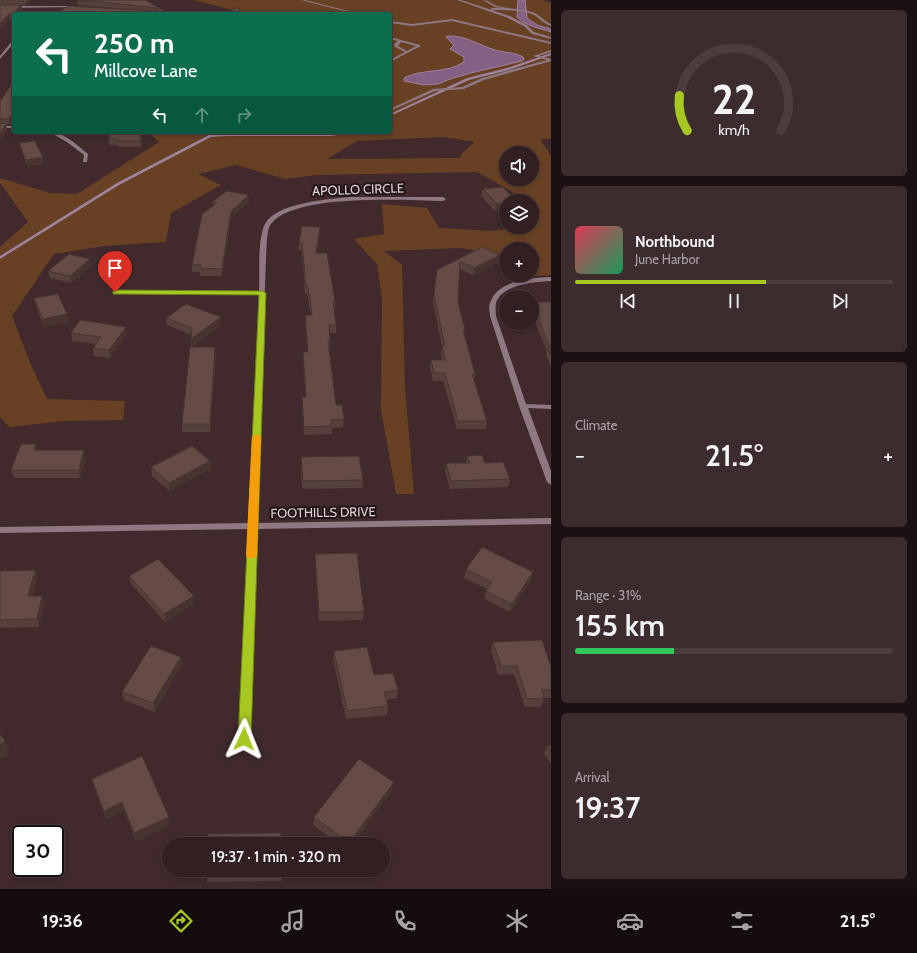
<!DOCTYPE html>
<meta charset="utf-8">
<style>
:root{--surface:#311f21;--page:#3d2c2e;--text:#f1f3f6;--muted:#a8a2a5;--line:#4c3d3f;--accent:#a6c821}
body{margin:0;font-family:Cabin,sans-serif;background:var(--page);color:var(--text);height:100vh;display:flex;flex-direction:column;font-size:15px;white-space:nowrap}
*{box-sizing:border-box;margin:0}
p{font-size:13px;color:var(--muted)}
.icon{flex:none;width:22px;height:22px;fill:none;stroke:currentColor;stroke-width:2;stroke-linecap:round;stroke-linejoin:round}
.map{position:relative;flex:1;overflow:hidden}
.side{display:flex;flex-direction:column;gap:10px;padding:10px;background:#1b1112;width:366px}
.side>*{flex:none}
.guide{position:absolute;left:12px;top:12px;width:380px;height:122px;border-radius:4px;box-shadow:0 2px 6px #0003,0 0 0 1px var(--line);background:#0b6e4f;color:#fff;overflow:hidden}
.buttons{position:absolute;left:499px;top:146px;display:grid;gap:8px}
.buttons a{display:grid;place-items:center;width:40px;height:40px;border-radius:50%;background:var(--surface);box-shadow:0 2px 6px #0003,0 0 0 1px var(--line);font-size:20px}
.speed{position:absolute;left:12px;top:825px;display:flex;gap:8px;font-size:20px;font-weight:700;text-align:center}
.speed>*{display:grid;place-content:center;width:52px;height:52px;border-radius:50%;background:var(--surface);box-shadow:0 2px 6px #0003,0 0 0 1px var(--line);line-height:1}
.speed .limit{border:2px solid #111;border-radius:6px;background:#fff;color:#111}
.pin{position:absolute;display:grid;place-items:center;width:34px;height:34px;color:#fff;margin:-41px -17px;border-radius:50% 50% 50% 0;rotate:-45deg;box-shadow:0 0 4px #0007}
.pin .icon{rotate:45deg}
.me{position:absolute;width:44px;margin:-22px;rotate:2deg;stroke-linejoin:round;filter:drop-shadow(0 0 3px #0008)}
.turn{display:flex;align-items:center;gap:14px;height:84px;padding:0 16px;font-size:18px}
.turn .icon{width:52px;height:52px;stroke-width:2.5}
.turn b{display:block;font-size:28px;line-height:34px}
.lanes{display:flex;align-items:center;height:38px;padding:0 16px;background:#0003;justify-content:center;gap:20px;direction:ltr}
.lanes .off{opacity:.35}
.big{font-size:30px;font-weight:600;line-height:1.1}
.side .widget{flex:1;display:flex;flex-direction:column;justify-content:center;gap:6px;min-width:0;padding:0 14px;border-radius:6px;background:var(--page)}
.side .dial{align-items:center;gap:0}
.dial svg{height:104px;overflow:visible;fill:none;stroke:var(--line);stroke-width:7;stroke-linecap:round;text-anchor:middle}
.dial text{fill:var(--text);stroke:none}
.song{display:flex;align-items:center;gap:12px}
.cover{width:48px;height:48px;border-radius:6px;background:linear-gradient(135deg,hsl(350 70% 55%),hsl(150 70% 35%))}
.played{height:4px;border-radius:2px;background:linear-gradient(90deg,var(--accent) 60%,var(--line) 60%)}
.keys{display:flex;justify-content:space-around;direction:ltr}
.heat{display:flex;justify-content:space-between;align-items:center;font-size:22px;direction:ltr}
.charge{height:6px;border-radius:3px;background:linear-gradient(90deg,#34c759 31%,var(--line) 0)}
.trip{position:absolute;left:162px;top:837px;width:228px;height:40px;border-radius:20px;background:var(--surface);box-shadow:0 2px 6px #0003,0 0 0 1px var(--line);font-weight:600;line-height:40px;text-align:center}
.dock{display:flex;height:64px;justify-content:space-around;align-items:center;background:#140c0d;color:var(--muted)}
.dock .icon{width:28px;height:28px}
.dock .selected{color:var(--accent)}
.dock b{font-size:18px;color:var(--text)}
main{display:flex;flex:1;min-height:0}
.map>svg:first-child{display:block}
.green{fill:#684125;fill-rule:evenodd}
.water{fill:#836084;stroke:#9f829b}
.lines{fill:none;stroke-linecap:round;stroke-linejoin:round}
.stream{fill:#9f829b;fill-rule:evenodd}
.service{fill:#8e7882;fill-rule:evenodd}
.minor{fill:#8e7882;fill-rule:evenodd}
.wall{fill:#57403b}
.shaded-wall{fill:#473430}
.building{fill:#654b45;stroke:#473430}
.route{fill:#a6c821;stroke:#6c8215}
.slow{fill:#f59e0b}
.labels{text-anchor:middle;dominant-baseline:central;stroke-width:4;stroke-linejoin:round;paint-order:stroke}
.street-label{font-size:13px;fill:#e0d0d1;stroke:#201517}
</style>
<main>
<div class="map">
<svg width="551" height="889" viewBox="0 0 551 889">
<rect width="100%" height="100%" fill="#41292c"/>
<path class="green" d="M194 0H543L551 3V139H540L551 156V275L535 276 532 274V249H506V255L460 248 384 251 402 265 405 388 414 494H396L381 409 382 300 377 264 354 239 384 234 382 204 427 208 439 228 493 231 515 227H532V201H525V199L477 172 316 175 286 179 236 165 198 174 221 185 171 213 166 242 104 246 54 254 12 316 31 365 47 399 125 401 123 420 64 421 9 427 0 417V247L28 222 0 183V178L50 193 77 194 159 142 148 132H390V14H247ZM444 137 475 142 462 153 460 158 327 159 357 141ZM506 153H532V179H506Z"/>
<g class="water">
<path d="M518 0H525L527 18 537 25 551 29V32C539 28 526 26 517 17Z"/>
<path d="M447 36C465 35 479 45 495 50 505 53 515 52 523 57L524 59 522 61 475 72 450 79 438 84 424 85 404 81V78C423 68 447 74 464 62V57L450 49 454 45 446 37Z"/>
</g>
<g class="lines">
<g class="stream">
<path d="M551 53V55L509 70 469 80 390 116V114L467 78 507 68Z"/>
<path d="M344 132H350L332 136H227L211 137 119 185 0 259V256L117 183 209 135 227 134H332Z"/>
</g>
<g class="service">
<path d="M301 0H305L360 14H356Z"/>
<path d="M457 0H461L510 16 527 25 534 32 551 37V39L532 34 525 27 508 18Z"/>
<path d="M483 0C488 0 492 4 497 6 509 9 521 9 532 12 539 14 544 21 551 24V26C542 23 539 17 532 14 523 10 501 10 491 10L492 8H501L495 7Z"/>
<path d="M452 19 551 42V44L452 21 412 26 390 23V21L412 24Z"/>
<path d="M390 37 420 45 421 46 390 62V60L405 52 395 47 394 44 398 41 390 39ZM401 42 416 46 407 51 398 46Z"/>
<path d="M551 50V52L539 56 551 59V61L484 80 464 89 435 91 390 111V109L433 89 462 87 482 78 547 60 533 56Z"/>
</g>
<g class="minor">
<path d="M0 6H76L78 7 0 8Z"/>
<path d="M13 40H14V43L0 59V56Z"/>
<rect x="0" y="126" width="14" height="2"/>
<path d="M49 132C64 132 77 145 88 154L87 162H83L84 155 67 142Z"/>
<path d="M350 197H443L446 199 443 201C407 200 293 193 271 224 266 230 267 249 266 257L257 523 551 518V524L257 529 250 739 248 743 244 744 240 743 238 739 248 529 0 533V527L248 523 259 295 115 294 112 292 115 290 259 291C260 273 257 240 265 224 275 203 329 199 350 197Z"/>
<path d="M551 277V281C535 282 502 284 496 303 495 307 496 312 496 316L526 404 551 405V409L528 408 551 471V485L547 482 519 406 490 316C490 312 488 307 490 303 497 280 531 278 551 277Z"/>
</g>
</g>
<g class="wall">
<path d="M0 0H30L26 5H1H21L22 10 14 14V19H10L0 30Z"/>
<path d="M146 0 169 14H58V12L124 9 93 6 78 5 77 1Z"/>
<path d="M14 81V119L10 124 6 125 7 130 0 141V101Z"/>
<path d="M142 135 141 147H118V145H109V139Z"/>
<path d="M19 143 44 164 27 166 21 149Z"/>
<path d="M483 189 506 201V210L495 211 481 196Z"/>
<path d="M249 195V202L231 217 222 276H200V272H192V265L213 206 212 202Z"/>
<path d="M320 227V234L317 253 335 301V308H334L336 325V333H329L330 341V349H329L336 405 344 419 343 427 332 428V434L304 435 302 405V397H306L303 360V352H308L305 323V315H311L307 294H305L302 250H298L299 243Z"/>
<path d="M482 247 499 262 473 275 459 269 458 302 465 330 464 334 475 374 474 380 487 421 486 429H457L443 381H433L430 367 431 360H442L441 354 442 346 433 302 437 270Z"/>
<path d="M91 266 71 283 50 278 48 271Z"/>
<path d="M34 298 69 322 44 327 36 306Z"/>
<path d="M532 302H551V367L546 355 547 352 532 314Z"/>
<path d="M166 318 221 325 192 347H215L216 354 210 432H182V424L191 347V335L167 325Z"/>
<path d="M71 333 127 334 110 358 94 356 93 348 96 344 72 341Z"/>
<path d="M38 450 86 458 80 478H14L11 470Z"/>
<path d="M467 456 485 463 510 479 508 487 450 489 445 471 446 463H466Z"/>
<path d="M301 457 363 480 362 488 302 489 301 465Z"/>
<path d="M210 461 211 469 169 491 152 476 151 467Z"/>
<path d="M315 554 364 612 363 620 319 621 315 562Z"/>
<path d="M466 569 531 580 510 612 484 599 486 591 487 589 464 578Z"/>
<path d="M35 570 37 578 33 596H42L45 604 39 627 0 628V571Z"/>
<path d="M129 576 194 596V604L165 622 131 584Z"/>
<path d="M493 642 551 667V698H544L541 707H525L514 674 498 675 491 650Z"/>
<path d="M334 651 398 690 397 698 386 700 388 706 387 715 346 719 333 659Z"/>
<path d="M181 657 182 665 154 712 124 700 122 692Z"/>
<path d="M547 746 551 752V764L544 754Z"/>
<path d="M92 779 170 825 136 841 124 810 106 819 94 787Z"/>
<path d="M392 790 353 844H339L313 825 314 817Z"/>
<path d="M282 870V881L207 882V875Z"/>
</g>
<g class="shaded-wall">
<path d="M26 0H30L26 5Z"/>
<path d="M21 5 22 10 18 14H14V17L13 14Z"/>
<path d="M9 14 10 19 0 30V24Z"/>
<path d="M14 111V119L10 124 9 119Z"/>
<path d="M6 124 7 130 0 141V133Z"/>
<path d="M141 132H142V135L141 147 140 141Z"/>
<path d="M43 157 44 164 27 166 26 160Z"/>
<path d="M249 195V202L231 217 222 276V269L231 211Z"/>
<path d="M506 203V210L495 211 497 204Z"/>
<path d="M320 227V234L316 260V253Z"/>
<path d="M500 255 499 262 473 275 474 268Z"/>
<path d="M90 259 91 266 71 283 70 276Z"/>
<path d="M67 314 69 322 44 327 43 319Z"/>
<path d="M221 317V325L192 347 191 339Z"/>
<path d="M126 327 127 334 110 358 109 350Z"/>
<path d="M215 347 216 354 210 432V424Z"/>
<path d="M36 444 38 452 34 450Z"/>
<path d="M84 450 86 458 80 478 79 470Z"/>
<path d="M210 461 211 469 169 491V483Z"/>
<path d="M35 570 37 578 31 604 28 596Z"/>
<path d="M533 572 531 580 510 612 512 604Z"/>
<path d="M42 596 45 604 39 627 37 619Z"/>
<path d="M194 596V604L165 622 164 614Z"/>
<path d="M181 657 182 665 154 712 153 703Z"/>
<path d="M5 741 10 753 0 760V745Z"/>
<path d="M394 782 392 790 353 844H349Z"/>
<path d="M122 802 124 810 106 819 104 811Z"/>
<path d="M169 817 170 825 136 841 134 833Z"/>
</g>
<g class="building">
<path d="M79 0H146L169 14H68L58 12 69 6 156 11 158 10 157 8 93 1H77Z"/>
<path d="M0 5H21L13 14H9L0 24Z"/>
<path d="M236 7 248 14H232L231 13Z"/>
<path d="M14 81V111L9 119H0V101Z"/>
<path d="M0 123 6 124 0 133Z"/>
<path d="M110 132H141L140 141H117L118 139H109Z"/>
<path d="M35 141 43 157 26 160 19 143Z"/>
<path d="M503 187 516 201H506V203L497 204 483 189Z"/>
<path d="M227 191 249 195 231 211 222 269 200 268 201 265H192L202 214 217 203 212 202Z"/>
<path d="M302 226 320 227 316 253H327L335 301H333L336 325H329L330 341H328L336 405H342L344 419 331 420 332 426 304 427 302 397H306L303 352H308L305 315H312L308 287H306L302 243H299Z"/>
<path d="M482 247 500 255 474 268 460 261 458 302 465 330H463L475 374H472L487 421H458L445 373H434L431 360H445L442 346H445L434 294 437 270Z"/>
<path d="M69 254 90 259 70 276 48 271Z"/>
<path d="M58 294 67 314 43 319 34 298Z"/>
<path d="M532 302H551V355L548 348H550Z"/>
<path d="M186 304 221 317 191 339 192 328 166 318Z"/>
<path d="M80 320 126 327 109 350 93 348 101 337 71 333Z"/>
<path d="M190 347H215L210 424H182Z"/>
<path d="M21 444H36L34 450H84L79 470H11Z"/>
<path d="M192 446 210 461 169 483 151 467Z"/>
<path d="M482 455 485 463 503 462 510 479 451 481 446 463H470L467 456Z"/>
<path d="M359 456 363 480 303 481 301 457Z"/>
<path d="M482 547 533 572 512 604 486 591 492 582 466 569Z"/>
<path d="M357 553 364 612H319L315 554Z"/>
<path d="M158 559 194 596 164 614 129 576Z"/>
<path d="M35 570 28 596H42L37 619 0 620V571Z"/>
<path d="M542 640 551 667V690H542L544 698 527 699 517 666H501L493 642Z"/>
<path d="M151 646 181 657 153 703 122 692Z"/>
<path d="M367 647 374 675 393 673 398 690 384 692 388 706 347 711 334 651Z"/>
<path d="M0 734 5 741 0 745Z"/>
<path d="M551 745V752L547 746Z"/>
<path d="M142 756 169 817 134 833 122 802 104 811 92 779Z"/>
<path d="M359 759 394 782 349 843 314 817Z"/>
<path d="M281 833V844H208V834Z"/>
<path d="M207 870H282V873L207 875Z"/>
</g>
<path class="route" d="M115 290 262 291 266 293 251 739 249 743 244 745 240 743 238 739 259 295 113 294V291Z"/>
<path class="slow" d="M256 434 261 437 257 556 255 558H248L246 556 252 437Z"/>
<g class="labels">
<g class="street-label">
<text transform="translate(358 189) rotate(-2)">APOLLO CIRCLE</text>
<text transform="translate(323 512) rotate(-1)">FOOTHILLS DRIVE</text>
</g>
</g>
</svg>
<div class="buttons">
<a><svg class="icon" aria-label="sound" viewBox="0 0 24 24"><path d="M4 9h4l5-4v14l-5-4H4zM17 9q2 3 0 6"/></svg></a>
<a><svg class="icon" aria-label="layers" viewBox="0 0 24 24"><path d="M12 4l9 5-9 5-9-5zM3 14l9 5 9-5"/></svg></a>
<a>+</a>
<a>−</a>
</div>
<div class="speed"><div class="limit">30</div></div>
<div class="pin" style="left:115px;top:292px;background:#d93025"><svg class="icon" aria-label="arrive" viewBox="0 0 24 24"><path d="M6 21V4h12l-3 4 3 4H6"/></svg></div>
<svg class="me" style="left:244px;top:739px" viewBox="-20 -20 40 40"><path d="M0-17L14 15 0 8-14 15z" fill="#a6c821" stroke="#fff" stroke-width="4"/></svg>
<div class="trip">19:37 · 1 min · 320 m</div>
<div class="guide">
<div class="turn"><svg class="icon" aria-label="left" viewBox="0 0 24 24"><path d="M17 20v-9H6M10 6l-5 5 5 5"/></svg><div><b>250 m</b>Millcove Lane</div></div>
<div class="lanes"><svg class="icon" aria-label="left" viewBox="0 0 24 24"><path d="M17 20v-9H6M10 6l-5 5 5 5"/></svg><svg class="icon off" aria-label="ahead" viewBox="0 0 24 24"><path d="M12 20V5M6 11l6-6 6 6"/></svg><svg class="icon off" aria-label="right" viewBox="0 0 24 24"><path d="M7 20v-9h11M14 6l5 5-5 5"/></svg></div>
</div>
</div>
<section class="side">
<div class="widget dial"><svg viewBox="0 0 100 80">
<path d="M14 69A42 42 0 1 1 86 69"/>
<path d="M14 69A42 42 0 0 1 8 42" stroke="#a6c821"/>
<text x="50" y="56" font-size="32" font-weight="700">22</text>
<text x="50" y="72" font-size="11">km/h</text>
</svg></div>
<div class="widget">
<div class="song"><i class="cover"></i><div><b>Northbound</b><p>June Harbor</p></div></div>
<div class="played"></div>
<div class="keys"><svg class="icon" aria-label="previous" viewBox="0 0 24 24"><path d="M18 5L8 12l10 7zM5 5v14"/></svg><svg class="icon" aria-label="pause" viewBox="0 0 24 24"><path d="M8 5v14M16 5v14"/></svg><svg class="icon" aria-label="next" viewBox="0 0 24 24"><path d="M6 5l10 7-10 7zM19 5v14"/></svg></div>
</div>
<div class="widget"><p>Climate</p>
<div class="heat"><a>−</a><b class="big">21.5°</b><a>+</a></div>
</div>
<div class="widget"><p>Range · 31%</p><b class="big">155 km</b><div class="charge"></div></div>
<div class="widget"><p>Arrival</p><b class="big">19:37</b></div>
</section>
</main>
<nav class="dock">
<b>19:36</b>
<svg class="icon selected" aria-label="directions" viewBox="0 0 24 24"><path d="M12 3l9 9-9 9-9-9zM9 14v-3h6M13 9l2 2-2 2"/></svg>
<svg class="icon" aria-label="music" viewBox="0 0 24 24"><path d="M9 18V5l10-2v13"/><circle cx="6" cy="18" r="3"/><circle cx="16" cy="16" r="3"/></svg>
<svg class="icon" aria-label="phone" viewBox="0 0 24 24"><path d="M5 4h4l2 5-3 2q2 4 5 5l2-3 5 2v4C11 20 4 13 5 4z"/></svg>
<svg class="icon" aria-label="climate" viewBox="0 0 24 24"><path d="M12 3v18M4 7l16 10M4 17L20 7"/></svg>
<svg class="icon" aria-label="car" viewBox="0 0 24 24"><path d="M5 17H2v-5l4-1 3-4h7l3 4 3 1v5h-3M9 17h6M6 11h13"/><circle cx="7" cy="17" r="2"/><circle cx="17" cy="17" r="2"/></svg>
<svg class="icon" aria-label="filters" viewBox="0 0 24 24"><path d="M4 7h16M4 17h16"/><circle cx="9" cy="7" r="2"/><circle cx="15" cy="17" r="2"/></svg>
<b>21.5°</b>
</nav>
